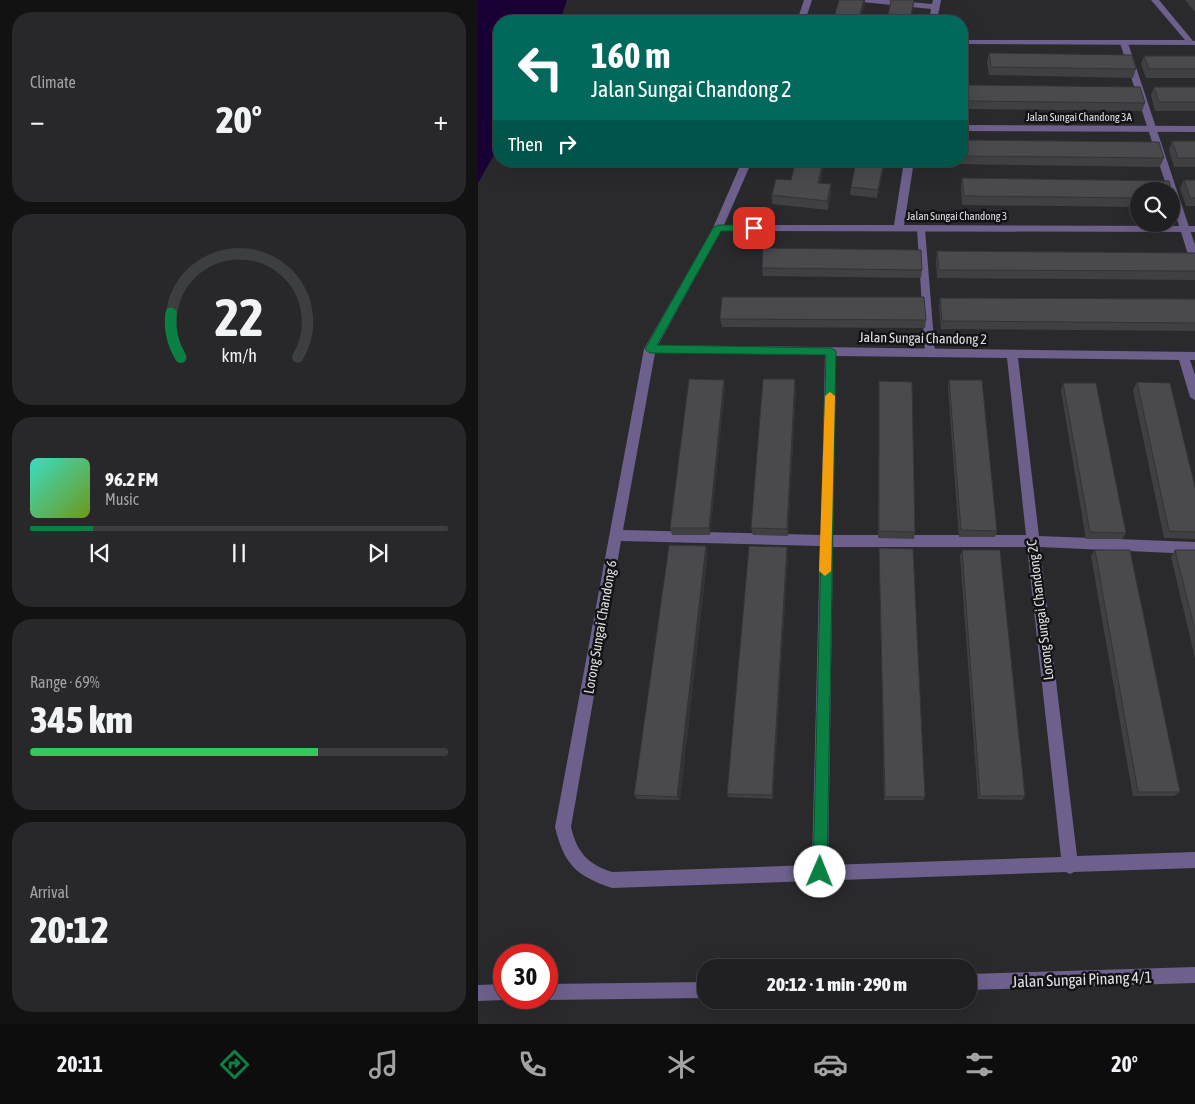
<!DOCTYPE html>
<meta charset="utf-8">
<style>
:root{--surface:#202022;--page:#28282a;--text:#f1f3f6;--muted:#a2a3a5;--line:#3d3e40;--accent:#0b8043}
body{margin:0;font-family:"Asap Condensed",sans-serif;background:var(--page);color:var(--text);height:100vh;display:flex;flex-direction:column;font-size:19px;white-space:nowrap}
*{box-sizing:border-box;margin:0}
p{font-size:16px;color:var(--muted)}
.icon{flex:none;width:28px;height:28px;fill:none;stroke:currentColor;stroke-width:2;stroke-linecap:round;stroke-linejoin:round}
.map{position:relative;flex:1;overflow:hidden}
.details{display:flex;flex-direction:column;gap:12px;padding:12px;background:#121213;width:478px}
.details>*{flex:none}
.guide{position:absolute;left:15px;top:15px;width:475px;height:152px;border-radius:20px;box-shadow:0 5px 20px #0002,0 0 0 1px var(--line);background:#00695c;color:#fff;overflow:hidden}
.tools{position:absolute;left:652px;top:182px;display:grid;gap:10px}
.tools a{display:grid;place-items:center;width:50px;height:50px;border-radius:50%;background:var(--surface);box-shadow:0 5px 20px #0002,0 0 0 1px var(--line);font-size:25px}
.speed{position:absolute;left:15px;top:944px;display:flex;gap:10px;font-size:25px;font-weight:700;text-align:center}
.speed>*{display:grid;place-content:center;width:65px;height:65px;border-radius:50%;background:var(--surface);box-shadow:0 5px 20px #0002,0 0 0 1px var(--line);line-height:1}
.speed .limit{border:8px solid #d22;background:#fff;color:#111}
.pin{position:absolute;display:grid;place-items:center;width:42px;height:42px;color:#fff;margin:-21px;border-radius:10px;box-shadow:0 2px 8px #0006}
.me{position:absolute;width:55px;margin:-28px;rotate:1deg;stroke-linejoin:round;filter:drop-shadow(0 0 4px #0008)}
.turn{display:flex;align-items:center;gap:18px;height:105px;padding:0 15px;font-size:22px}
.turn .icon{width:65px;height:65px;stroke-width:2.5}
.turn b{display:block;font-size:35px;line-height:42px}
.then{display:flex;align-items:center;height:48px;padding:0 15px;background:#0003;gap:10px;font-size:19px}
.big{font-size:38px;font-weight:800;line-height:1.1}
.details .widget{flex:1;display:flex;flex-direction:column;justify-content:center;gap:8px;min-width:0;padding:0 18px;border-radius:20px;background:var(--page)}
.details .dial{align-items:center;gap:0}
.dial svg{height:130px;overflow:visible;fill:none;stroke:var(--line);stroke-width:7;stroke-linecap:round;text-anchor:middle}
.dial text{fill:var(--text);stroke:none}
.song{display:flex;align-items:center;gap:15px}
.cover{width:60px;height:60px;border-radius:8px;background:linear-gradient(135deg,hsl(170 70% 55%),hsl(80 70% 35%))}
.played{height:5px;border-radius:2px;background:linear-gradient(90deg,var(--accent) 15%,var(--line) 15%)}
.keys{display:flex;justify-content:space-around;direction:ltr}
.heat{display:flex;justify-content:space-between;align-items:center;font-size:28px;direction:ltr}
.charge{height:8px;border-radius:4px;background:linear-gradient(90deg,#34c759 69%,var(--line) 0)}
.trip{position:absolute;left:219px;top:959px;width:280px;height:50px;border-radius:20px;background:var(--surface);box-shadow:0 5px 20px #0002,0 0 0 1px var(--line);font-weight:800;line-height:50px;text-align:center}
.dock{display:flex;height:80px;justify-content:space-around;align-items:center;background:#0d0d0e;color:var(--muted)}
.dock .icon{width:35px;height:35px}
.dock .current{color:var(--accent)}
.dock b{font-size:22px;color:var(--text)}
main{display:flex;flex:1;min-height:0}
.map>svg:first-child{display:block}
.water{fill:#190036}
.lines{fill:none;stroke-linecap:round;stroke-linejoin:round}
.service{fill:#6e608d;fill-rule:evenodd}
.minor{fill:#6e608d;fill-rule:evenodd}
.tertiary{fill:#6e608d;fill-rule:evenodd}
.wall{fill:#403f41}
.shaded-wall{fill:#343335}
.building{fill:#4a494c;stroke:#343335}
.route{fill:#0b8043;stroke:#07532c}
.slow{fill:#f59e0b}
.labels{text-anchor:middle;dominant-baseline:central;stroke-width:5;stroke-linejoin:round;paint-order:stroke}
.far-street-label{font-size:11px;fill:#e0dfe1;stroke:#131214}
.street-label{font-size:14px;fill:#e0dfe1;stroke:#131214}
.near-street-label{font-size:16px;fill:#e0dfe1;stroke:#131214}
</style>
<main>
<section class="details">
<div class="widget"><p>Climate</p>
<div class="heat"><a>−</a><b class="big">20°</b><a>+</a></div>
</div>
<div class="widget dial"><svg viewBox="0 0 100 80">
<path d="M14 69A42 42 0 1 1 86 69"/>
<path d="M14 69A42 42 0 0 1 8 42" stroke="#0b8043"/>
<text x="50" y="56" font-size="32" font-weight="700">22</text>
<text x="50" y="72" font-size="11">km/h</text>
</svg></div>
<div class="widget">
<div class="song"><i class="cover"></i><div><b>96.2 FM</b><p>Music</p></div></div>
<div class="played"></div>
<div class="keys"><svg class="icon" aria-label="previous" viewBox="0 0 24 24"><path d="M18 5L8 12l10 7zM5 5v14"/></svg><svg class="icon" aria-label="pause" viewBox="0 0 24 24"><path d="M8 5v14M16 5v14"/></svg><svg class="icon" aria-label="next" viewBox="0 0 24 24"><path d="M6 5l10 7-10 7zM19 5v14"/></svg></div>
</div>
<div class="widget"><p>Range · 69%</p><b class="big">345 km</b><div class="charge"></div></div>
<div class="widget"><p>Arrival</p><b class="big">20:12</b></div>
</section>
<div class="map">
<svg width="718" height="1024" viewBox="0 0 718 1024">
<rect width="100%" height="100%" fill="#2a2a2d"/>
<path class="water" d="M0 0H89L82 21H21V146L0 183Z"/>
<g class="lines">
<g class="service">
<path d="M643 41 650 43 718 248V267L713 264 694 203V191H690L642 43Z"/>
<path d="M443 226 447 229 457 353 452 357 447 353 439 229Z"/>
</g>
<g class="minor">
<path d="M326 0H334L327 21H319Z"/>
<path d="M380 0H409L454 4 455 0H463L459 21H451L453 9 384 2Z"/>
<path d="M673 0H681L715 41H718V45L484 44V40H707Z"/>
<path d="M484 125 718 126V132L484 131Z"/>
<path d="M264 161H274L246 225H416L426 161H436L426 225 718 226V232L243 231 180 345 718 352V360H712L718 378V401L712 397 701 360 540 358 561 536 718 542V554L562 547 599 856 718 852V868L596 872 592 874 588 872 134 888C98 876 86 864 77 827L166 349 235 228ZM177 353 347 355 343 535 145 530ZM358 356 529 358 548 535H355ZM143 541 342 546 334 865 134 872C109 864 99 852 93 827ZM355 547H549L583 857 350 865Z"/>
</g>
<g class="tertiary">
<path d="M718 967V983L490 990V974Z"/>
<path d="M228 982V998L69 1000 63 998H69V984Z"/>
<path d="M26 984V998H32L26 1000 0 1001V985Z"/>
</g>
</g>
<g class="wall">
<path d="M707 0H718V13Z"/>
<path d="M511 53 658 69 655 78 511 75 509 62Z"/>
<path d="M666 56H718V78H668L663 64Z"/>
<path d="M488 85 667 103 664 111 489 109 487 94Z"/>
<path d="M676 87H718V111H677L673 95Z"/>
<path d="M484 140 686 158 682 167 478 164V161H484Z"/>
<path d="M694 141H718V167H696L691 150Z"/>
<path d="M318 161H347L342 183 353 184V193L350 210 294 204V195L313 180Z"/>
<path d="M407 161 399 198 372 195 373 187Z"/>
<path d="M484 178 691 181 696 199 694 205V191H661V207L484 205 483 187Z"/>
<path d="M706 180H718V206H708L702 189Z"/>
<path d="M459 251 718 253V280L459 278 458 259Z"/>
<path d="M284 268 444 270 443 278 285 276Z"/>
<path d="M462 298 718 299V331L463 329 461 306Z"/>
<path d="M242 319 448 320 447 328 244 327Z"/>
<path d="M246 380 247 387 232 535H194L192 528Z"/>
<path d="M471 380 519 531 517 537H481L470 388Z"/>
<path d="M401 381 437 532 436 539 400 538Z"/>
<path d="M659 382 718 491V539L686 538 655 390Z"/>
<path d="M585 383 648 533 644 539H608L583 391Z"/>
<path d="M318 387 310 536 275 535 273 528Z"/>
<path d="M309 547 310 554 295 799 251 797 249 794Z"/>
<path d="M401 548 447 797 445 800H406L401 554Z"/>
<path d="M484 550 547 796 544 800 500 799 482 556Z"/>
<path d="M617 550 702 792 696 796H655L613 556Z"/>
<path d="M697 550H718V662L693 557Z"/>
<path d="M230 552 202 800 159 799 156 795Z"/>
</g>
<g class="shaded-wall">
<path d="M386 0H387V3L382 21H380Z"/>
<path d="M437 0 433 21H432Z"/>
<path d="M345 161H347L340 192V183Z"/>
<path d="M406 161H407L399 198 400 190Z"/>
<path d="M353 184V193L350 210 349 201Z"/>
<path d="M317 379 318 387 310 536 309 529Z"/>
<path d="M246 380 247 387 232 535 231 528Z"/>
<path d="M228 546 230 552 202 800 199 797Z"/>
<path d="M309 547 310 554 295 799 294 795Z"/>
</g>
<g class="building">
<path d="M361 0H386L380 21H355Z"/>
<path d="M413 0H436L432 21H409Z"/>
<path d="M511 53 654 55 658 69 513 67Z"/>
<path d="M666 56H718V69H671Z"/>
<path d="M488 85 662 87 667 103 490 101Z"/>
<path d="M676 87H718V102H681Z"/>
<path d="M484 140 681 142 686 158 484 156Z"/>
<path d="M694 141H718V158H700Z"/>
<path d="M318 161H345L340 183 353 184 349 201 294 195 298 179 313 180Z"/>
<path d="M378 161H406L400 190 373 187Z"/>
<path d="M484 178 691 181 696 199H694V191H661V198L486 196Z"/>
<path d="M706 180H718V198H712Z"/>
<path d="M285 248 443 250 444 270 284 268Z"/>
<path d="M459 251 718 253V271L461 270Z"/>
<path d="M244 297H446L448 320 242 319Z"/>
<path d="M462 298 718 299V323L464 321Z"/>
<path d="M211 379 246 380 231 528H192Z"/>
<path d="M285 379H317L309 529 273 528Z"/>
<path d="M471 380H504L519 531 483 530Z"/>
<path d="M401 381 434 382 437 532 401 531Z"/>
<path d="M659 382 692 383 718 491V532L691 531Z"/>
<path d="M585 383H618L648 533 612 532Z"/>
<path d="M191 545 228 546 199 797 156 795Z"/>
<path d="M271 546 309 547 294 795 249 794Z"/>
<path d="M401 548 435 549 447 797H407Z"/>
<path d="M484 550H522L547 796H502Z"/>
<path d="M617 550H652L702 792H660Z"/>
<path d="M697 550H718V634Z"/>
</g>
<path class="route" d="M240 225H276L280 228 276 231H243L179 345 353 348 358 351 349 872 347 877 342 880 337 877 335 872 348 355 172 353 167 349 235 228Z"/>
<path class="slow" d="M352 392 357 396 353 571 347 576 341 571 347 396Z"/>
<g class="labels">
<g class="far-street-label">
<text x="601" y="117">Jalan Sungai Chandong 3A</text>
<text x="479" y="216">Jalan Sungai Chandong 3</text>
</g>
<g class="street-label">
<text transform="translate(445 338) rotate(1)">Jalan Sungai Chandong 2</text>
<text transform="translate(562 610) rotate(-97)">Lorong Sungai Chandong 2C</text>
<text transform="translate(122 627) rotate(-80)">Lorong Sungai Chandong 6</text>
</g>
<g class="near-street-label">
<text transform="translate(604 979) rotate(-2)">Jalan Sungai Pinang 4/1</text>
</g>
</g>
</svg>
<div class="tools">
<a><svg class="icon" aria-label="search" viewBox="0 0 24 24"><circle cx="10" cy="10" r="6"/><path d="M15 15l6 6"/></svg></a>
</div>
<div class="speed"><div class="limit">30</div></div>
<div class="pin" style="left:276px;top:228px;background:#d93025"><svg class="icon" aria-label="arrive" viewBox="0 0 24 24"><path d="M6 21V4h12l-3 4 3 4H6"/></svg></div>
<svg class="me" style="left:342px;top:872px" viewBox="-20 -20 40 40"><circle r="19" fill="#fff"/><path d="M0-13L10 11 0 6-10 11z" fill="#0b8043"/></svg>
<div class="trip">20:12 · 1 min · 290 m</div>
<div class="guide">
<div class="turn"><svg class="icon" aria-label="left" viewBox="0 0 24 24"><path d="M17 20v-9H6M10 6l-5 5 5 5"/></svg><div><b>160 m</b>Jalan Sungai Chandong 2</div></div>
<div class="then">Then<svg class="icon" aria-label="right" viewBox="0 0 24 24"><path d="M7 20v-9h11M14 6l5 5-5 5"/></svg></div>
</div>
</div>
</main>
<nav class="dock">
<b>20:11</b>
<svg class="icon current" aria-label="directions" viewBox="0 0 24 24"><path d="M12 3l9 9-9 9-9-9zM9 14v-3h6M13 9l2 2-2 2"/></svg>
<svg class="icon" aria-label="music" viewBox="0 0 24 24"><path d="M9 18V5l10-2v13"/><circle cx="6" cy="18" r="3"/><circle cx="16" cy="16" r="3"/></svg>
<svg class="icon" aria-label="phone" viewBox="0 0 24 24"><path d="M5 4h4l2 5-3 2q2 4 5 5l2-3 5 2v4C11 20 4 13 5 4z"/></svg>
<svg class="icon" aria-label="climate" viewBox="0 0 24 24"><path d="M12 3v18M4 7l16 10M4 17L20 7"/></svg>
<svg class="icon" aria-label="car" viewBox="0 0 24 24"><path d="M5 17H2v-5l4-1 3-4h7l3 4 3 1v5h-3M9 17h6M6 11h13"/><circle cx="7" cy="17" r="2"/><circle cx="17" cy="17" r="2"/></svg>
<svg class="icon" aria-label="filters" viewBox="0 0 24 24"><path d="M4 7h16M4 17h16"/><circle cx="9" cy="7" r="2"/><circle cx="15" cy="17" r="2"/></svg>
<b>20°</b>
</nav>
